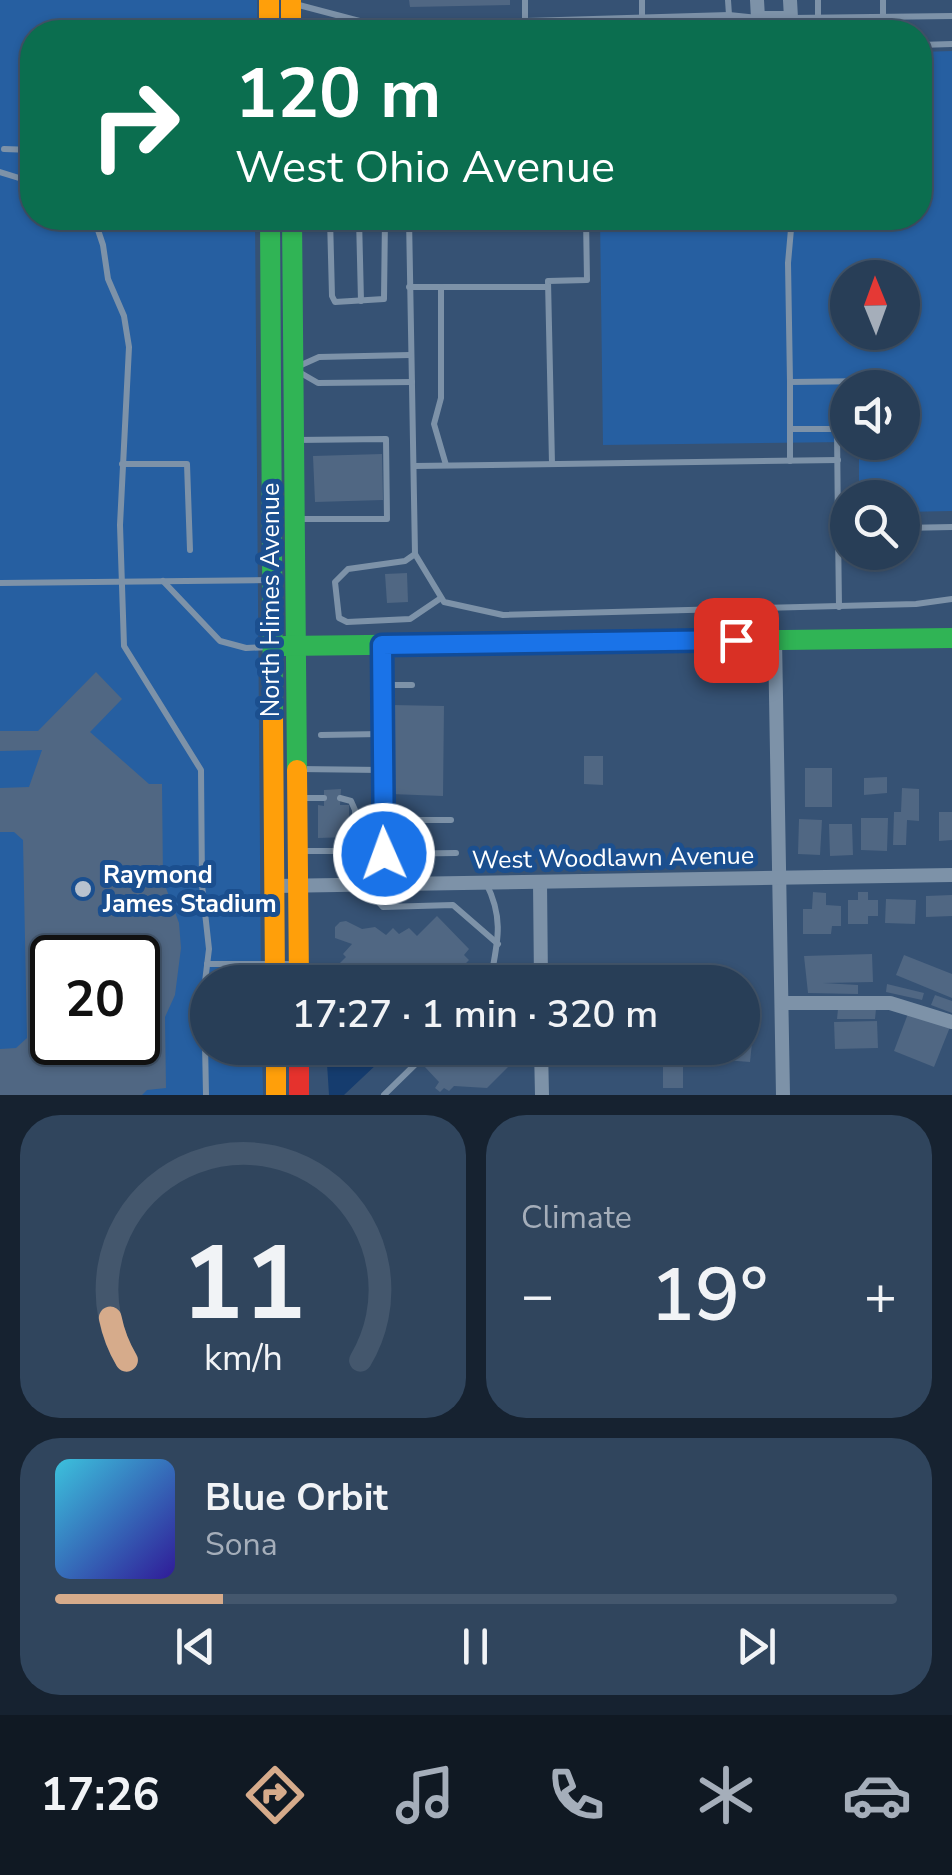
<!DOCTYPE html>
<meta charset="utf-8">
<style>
:root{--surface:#283e57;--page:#30455d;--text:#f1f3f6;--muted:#a5aeba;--line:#44576d;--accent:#d6ab8b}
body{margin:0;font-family:"Nunito Sans",sans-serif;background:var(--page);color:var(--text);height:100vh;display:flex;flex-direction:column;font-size:38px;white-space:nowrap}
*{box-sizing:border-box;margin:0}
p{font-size:32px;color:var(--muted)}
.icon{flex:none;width:55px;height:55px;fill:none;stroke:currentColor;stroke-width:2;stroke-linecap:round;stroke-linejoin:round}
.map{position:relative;height:1095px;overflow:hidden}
.sheet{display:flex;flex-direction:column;gap:20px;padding:20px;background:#162230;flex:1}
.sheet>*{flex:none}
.top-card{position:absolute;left:20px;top:20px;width:912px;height:210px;border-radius:40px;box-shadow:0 2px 8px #0004,0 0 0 2px var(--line);background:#0b6e4f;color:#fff;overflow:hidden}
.needle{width:65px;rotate:359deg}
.fabs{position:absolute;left:830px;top:260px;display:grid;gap:20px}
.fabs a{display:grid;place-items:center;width:90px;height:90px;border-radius:50%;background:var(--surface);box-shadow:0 2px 8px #0004,0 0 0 2px var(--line);font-size:50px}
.speed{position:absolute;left:30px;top:935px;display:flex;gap:20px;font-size:50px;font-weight:700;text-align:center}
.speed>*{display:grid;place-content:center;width:130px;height:130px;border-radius:50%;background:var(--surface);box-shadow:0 2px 8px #0004,0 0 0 2px var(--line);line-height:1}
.speed .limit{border:5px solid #111;border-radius:15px;background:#fff;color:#111}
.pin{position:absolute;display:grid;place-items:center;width:85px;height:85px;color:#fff;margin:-42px;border-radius:20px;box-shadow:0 5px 15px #0006}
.me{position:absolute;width:110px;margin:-55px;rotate:358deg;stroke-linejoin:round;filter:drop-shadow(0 0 8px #0008)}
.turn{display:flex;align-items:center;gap:35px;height:210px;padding:0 50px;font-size:45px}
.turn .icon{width:130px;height:130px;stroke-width:2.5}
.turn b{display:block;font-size:70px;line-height:85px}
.big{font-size:75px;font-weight:600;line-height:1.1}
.sheet .widget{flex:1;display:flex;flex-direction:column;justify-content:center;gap:15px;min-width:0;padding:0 35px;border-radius:40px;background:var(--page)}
.sheet .dial{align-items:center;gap:0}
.dial svg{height:260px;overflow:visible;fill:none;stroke:var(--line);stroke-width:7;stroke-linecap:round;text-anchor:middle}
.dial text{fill:var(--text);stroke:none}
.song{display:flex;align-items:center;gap:30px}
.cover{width:120px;height:120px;border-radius:15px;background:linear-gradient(135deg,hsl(190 70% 55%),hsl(250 70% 35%))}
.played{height:10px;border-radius:5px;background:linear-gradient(90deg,var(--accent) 20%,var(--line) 20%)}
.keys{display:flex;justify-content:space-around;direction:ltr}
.heat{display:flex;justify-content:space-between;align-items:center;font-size:55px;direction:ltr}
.sheet .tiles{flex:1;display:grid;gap:20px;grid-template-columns:1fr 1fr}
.widget:last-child{grid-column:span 2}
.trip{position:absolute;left:190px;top:965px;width:570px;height:100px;border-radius:50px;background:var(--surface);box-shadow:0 2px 8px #0004,0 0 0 2px var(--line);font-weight:600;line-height:100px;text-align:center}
.menu{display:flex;height:160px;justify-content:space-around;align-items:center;background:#101923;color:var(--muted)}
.menu .icon{width:70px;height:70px}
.menu .current{color:var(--accent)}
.menu b{font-size:45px;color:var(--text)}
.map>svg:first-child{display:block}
.green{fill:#265fa1;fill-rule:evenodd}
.water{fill:#153c6e}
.building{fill:#506783;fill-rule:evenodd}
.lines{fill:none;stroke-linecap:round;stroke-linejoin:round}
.lane{stroke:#7d92a8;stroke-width:6}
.street{stroke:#7d92a8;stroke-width:14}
.fast{stroke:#30b455;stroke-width:20}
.slow{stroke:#ff9f0a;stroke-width:20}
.jam{stroke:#e5322d;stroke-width:20}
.route-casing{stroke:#114b97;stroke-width:25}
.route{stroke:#1a73e8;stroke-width:18}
.poi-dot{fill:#b9c2ce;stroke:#1b4f8f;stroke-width:4}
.labels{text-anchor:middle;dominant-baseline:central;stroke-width:10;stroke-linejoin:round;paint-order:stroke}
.street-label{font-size:25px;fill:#fff;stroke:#1b4f8f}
.poi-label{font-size:25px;font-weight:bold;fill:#fff;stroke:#1b4f8f;text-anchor:start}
</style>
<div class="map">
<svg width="952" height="1095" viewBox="0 0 952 1095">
<rect width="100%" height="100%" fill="#365274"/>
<g class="green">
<path d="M0 0H257V32H32V218H255L261 982H208V1048H262L263 1095H0ZM52 958H138V1042H52Z"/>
<path d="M952 51V511L903 512 902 498 859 497V443L902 442V388H848L847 442 603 445 600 218H920V52ZM848 278H902V332H848Z"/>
</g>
<path class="water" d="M326 1048H363L379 1057 378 1063 344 1095H329Z"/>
<g class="building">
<path d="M409 0H510V5L410 7Z"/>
<path d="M382 454 383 500 315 502 313 456Z"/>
<path d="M407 573 408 602 387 603 385 574Z"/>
<path d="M96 672 122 699 90 732 149 784H162L163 880 179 923 181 948 175 995 165 1017 166 1088 147 1090 142 1095H0V1049L16 1048 27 1038 23 840 14 832H0V788L29 787 42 750 0 751V731H38ZM52 958H138V1042H52Z"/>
<path d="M392 705 444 706 443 796 391 794 392 758H385V743L391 742Z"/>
<path d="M584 756H603V785L584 784Z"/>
<rect x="805" y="768" width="27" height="39"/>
<path d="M887 777V793L864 795V778Z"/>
<path d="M902 788 919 789V821L907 820 906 845H893L894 812H901Z"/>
<path d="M341 789 340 805H349V837L318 838V805L324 806V790Z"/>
<path d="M939 812H952V840L939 841Z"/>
<path d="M861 818H888L887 851 861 850Z"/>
<path d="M799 819 822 820 820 855 798 854Z"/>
<path d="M829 824H852L853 855 830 856Z"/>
<path d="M813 892 826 893V905L841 906V926H832L831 934H803V909H812Z"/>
<path d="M858 892H868V900H878V916H868V924H848V900H858Z"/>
<path d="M952 895V916L926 917V896Z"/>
<path d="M886 899 916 900 915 924 885 923Z"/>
<path d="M437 916 469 949 464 955 469 960 463 966 468 972 464 977 469 982H337L329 974 346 957 343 954 352 944 335 938V927L340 922 346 921 362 929 375 927 386 935 393 928 399 934 409 928 417 936Z"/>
<path d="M872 954 873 982 823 983 858 985V994L808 993 804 956Z"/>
<path d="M904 955 952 974V998L896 975Z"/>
<path d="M611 973 612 982H590L589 974Z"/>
<path d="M887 984 924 993 922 1000 886 992Z"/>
<path d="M935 995 952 1001V1013L931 1005Z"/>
<path d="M838 1009H876L875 1019H837Z"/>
<path d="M909 1011 950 1027 934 1067 894 1051Z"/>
<path d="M877 1021 878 1048 835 1049 834 1022Z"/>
<path d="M742 1042 752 1043 750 1062 724 1060 725 1048H742Z"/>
<path d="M443 1048H510V1065L487 1088 454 1086 449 1091 444 1088 440 1092 435 1088 439 1082 424 1066Z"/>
<rect x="663" y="1062" width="20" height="26"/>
</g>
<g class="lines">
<g class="lane">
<path d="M642 0V18"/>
<path d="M728 0 729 15"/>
<path d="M818 0V18"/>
<path d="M883 0V17"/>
<path d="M295 4 367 23 525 21V0"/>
<path d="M792 18 952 16"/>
<path d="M525 21 729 15 758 18"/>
<path d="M920 45 952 44"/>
<path d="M4 149 32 150"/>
<path d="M0 172 32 182"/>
<path d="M94 218 103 245 108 279 124 316 129 347 120 525 124 646 201 770 202 885 209 949 204 990 206 1095"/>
<path d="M330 218 332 296 335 302 384 299 385 218"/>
<path d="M359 218 361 301"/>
<path d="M409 218 415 554 444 602 503 615 916 604 952 599"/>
<path d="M409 287H548"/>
<path d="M441 287V398L434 424 446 465"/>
<path d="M299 366 319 357 410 355"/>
<path d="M299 372 318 383 412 382"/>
<path d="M790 382 788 263 792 218"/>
<path d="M790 429H837"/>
<path d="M848 429H837L838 529H848"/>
<path d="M296 440 386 439 387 519H299"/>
<path d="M790 461V382L874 381V388"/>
<path d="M122 464H187L190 550"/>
<path d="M552 464 548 281 587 280 586 218"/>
<path d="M414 466 838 460"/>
<path d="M902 528 952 527"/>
<path d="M838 529 839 607"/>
<path d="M415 554 405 561 348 569 335 582 339 618 347 622 410 619 441 598"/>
<path d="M163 581 220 641 246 648 271 647"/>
<path d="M0 583 269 580"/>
<path d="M382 685H412"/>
<path d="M321 735 381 734"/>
<path d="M299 769 381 770 385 885"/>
<path d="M381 770 382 646"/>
<path d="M300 798H324"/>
<path d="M340 798 351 801 355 810 357 851"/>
<path d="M383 820H451"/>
<path d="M302 851H357L358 884"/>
<path d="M384 854 456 853"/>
<path d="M486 883C505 920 497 944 490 982"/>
<path d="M364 886 383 907 453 905 498 944"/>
<path d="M207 964H296"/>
<path d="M384 1095 432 1048"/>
</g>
<g class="street">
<path d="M757 0 758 18H791L790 0"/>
<path d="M775 639 783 1095"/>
<path d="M540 882 541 982"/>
<path d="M275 886 952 875"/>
<path d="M783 1003H890L952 1022"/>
<path d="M541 1048 542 1095"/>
</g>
<g class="fast">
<path d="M270 218 273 714"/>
<path d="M292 218 297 770"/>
<path d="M284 646 952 638"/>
</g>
<g class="slow">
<path d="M269 0V32"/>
<path d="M291 0V32"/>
<path d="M273 714 275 982"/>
<path d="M297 770 299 982"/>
<path d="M276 1048V1095"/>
</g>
<path class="jam" d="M299 1048V1095"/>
</g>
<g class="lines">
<g class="route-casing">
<path id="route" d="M384 854 382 645 736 640"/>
</g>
<use href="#route" class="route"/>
</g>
<circle class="poi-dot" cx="83" cy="889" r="10"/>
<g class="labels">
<g class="street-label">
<text transform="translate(271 600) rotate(-90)">North Himes Avenue</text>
<text transform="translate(613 858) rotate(-1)">West Woodlawn Avenue</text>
</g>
<g class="poi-label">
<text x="103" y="875">Raymond<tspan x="103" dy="29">James Stadium</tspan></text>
</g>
</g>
</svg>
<div class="fabs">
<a><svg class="needle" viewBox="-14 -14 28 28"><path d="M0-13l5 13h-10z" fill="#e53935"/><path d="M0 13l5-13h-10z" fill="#a5aeba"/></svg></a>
<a><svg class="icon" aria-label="sound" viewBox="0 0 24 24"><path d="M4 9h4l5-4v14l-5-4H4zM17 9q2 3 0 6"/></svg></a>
<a><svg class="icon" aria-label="search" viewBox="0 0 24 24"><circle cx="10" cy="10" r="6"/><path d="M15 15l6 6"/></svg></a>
</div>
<div class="speed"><div class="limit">20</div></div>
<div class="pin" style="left:736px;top:640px;background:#d93025"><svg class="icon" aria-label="arrive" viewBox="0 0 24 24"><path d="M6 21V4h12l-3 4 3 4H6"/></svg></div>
<svg class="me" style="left:384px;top:854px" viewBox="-20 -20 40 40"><circle r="17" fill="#1a73e8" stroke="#fff" stroke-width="3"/><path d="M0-11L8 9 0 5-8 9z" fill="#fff"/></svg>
<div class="trip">17:27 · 1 min · 320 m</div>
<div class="top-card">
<div class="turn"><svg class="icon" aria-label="right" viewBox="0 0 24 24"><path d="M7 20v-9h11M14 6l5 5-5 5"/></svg><div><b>120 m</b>West Ohio Avenue</div></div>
</div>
</div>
<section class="sheet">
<div class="tiles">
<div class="widget dial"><svg viewBox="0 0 100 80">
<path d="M14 69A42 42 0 1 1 86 69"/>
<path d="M14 69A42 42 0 0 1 9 56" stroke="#d6ab8b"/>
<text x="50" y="56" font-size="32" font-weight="700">11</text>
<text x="50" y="72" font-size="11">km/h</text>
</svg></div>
<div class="widget"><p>Climate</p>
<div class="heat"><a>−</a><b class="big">19°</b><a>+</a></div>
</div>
<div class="widget">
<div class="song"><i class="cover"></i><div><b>Blue Orbit</b><p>Sona</p></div></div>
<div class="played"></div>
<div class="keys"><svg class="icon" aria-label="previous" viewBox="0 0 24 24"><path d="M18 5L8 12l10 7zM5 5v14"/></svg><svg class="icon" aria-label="pause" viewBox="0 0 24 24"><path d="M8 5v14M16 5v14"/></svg><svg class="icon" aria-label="next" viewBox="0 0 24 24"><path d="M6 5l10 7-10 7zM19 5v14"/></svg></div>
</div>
</div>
</section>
<nav class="menu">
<b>17:26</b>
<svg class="icon current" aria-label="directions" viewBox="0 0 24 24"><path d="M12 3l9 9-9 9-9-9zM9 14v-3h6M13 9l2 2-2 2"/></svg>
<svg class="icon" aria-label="music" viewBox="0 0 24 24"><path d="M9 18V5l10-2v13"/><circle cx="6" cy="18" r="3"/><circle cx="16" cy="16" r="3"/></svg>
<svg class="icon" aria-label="phone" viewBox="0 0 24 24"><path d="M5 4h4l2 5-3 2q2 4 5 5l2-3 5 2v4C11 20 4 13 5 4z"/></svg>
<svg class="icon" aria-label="climate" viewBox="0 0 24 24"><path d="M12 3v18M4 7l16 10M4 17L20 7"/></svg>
<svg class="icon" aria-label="car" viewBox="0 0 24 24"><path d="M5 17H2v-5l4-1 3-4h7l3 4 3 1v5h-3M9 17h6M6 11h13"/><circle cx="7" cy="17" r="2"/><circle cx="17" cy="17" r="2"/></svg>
</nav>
